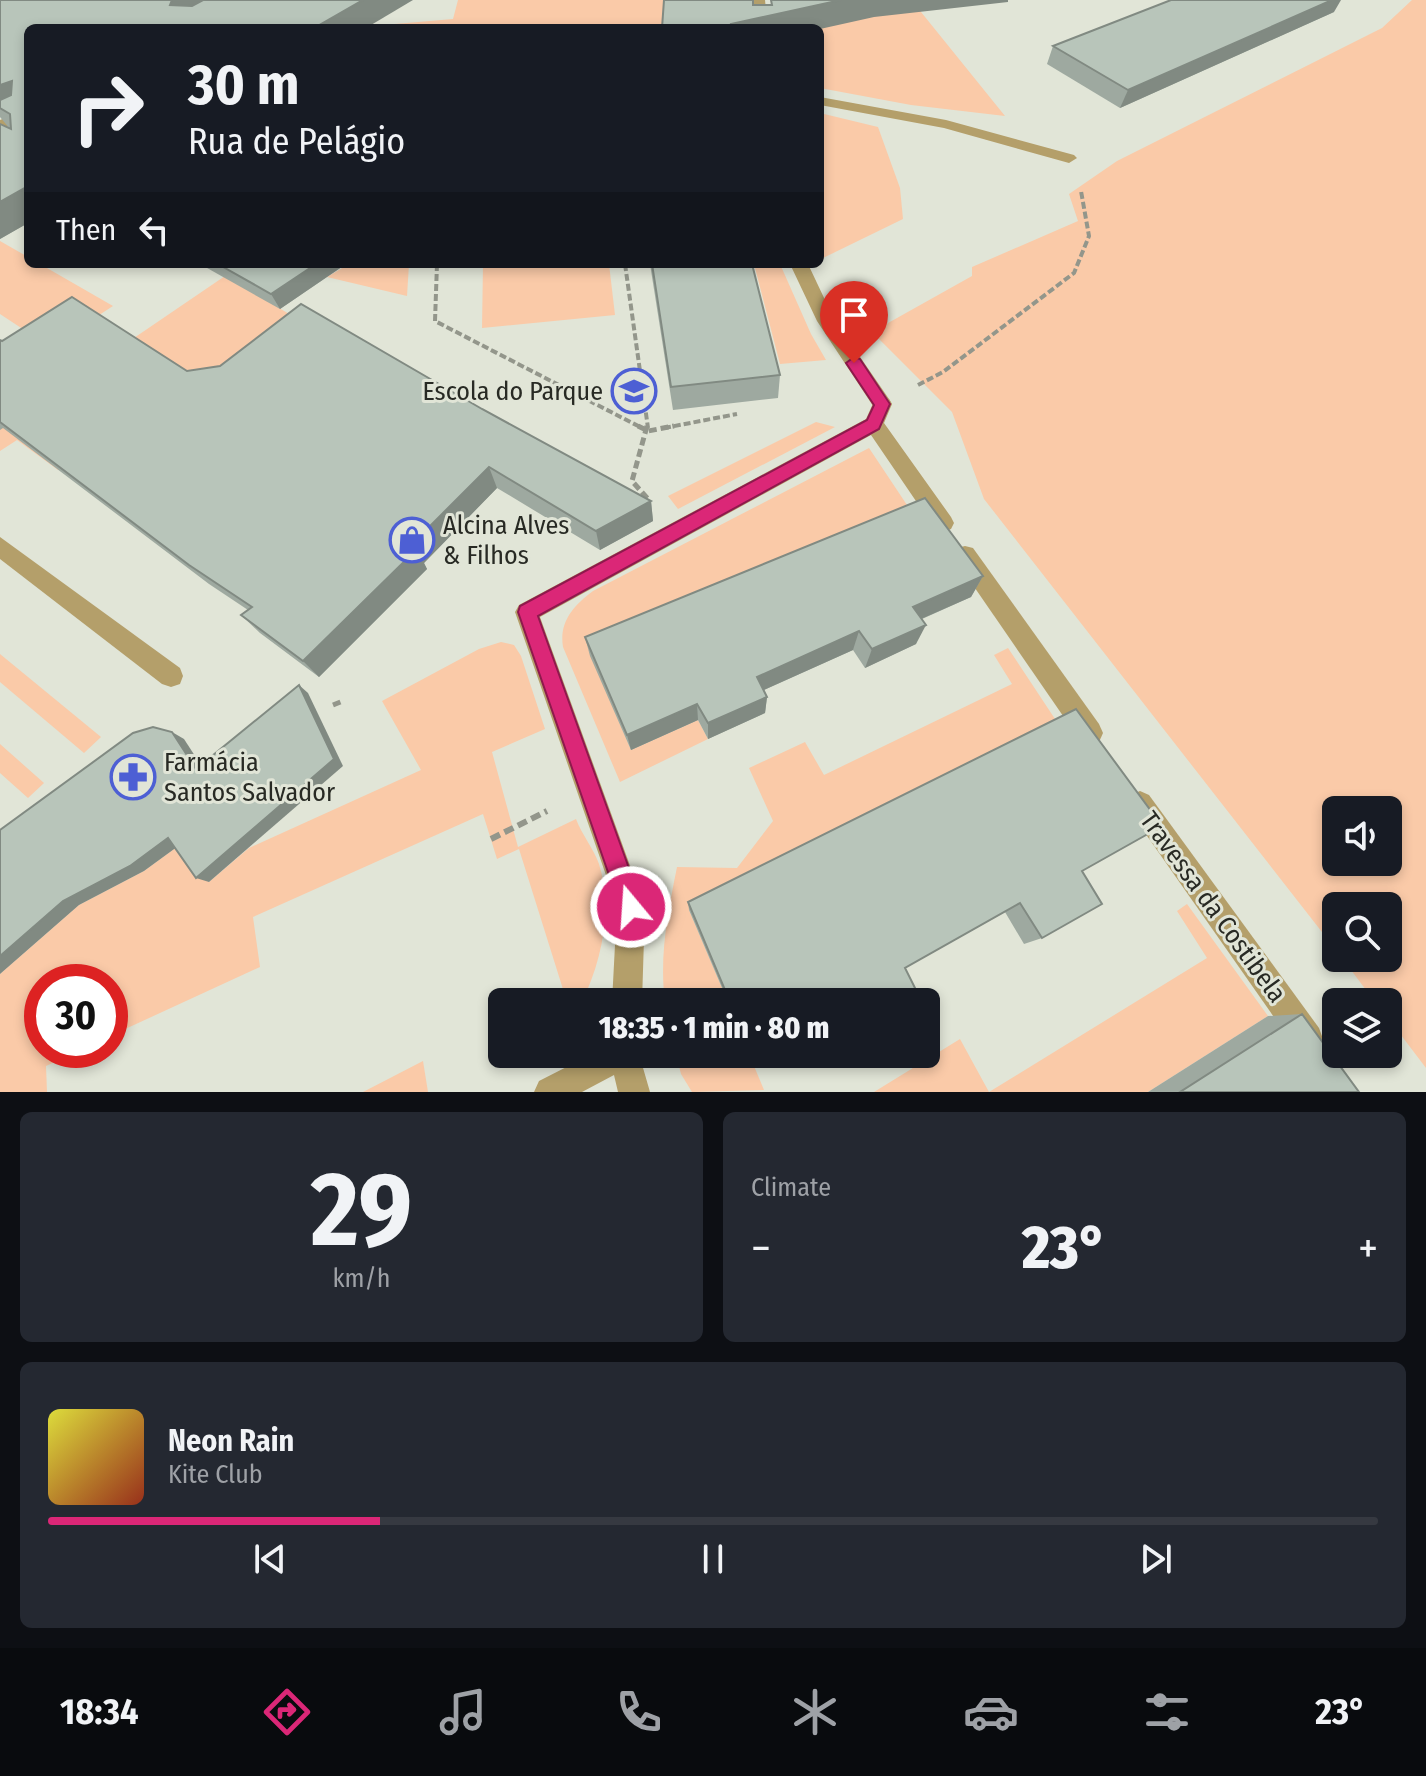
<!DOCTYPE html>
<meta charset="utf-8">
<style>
:root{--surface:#171b24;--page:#242831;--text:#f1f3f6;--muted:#9ea1a6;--line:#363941;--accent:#db2777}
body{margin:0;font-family:"Fira Sans Condensed",sans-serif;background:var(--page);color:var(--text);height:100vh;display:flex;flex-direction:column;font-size:30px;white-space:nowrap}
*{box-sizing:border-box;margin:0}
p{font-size:26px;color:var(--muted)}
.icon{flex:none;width:44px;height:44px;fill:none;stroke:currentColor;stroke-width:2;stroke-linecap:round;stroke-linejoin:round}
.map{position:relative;height:1092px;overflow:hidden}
.drawer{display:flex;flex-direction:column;gap:20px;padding:20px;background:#0d0f14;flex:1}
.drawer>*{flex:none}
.hud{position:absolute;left:24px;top:24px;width:800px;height:244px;border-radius:12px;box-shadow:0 4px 12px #0003;background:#171b24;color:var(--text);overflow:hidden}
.fabs{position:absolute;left:1322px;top:796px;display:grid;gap:16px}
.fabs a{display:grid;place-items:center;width:80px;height:80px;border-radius:12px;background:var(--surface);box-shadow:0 4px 12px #0003;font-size:40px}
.speed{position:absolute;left:24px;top:964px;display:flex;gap:16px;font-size:40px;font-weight:700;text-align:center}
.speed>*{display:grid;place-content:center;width:104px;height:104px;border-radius:50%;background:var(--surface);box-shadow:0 4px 12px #0003;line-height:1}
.speed .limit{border:12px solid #d22;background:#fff;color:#111}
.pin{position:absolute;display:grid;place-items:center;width:68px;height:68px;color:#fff;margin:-82px -34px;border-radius:50% 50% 50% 0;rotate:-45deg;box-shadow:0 0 8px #0007}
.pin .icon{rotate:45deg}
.me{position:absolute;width:88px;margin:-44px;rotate:342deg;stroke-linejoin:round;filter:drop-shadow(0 0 6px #0008)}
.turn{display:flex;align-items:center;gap:28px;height:168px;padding:0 32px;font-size:36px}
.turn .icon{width:104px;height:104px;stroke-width:2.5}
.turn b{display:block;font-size:56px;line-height:68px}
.then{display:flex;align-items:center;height:76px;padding:0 32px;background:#0003;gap:16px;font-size:30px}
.big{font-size:60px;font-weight:800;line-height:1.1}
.drawer .widget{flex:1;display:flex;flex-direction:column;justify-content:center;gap:12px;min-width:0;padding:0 28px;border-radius:12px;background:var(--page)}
.drawer .dial{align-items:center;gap:0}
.dial b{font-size:104px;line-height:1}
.song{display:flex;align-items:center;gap:24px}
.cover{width:96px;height:96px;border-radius:12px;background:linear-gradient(135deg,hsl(60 70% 55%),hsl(10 70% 35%))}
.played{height:8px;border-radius:4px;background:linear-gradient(90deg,var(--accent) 25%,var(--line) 25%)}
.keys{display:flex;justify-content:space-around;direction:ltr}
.heat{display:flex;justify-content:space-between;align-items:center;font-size:44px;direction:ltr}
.drawer .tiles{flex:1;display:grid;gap:20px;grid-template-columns:1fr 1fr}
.widget:last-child{grid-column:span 2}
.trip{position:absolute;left:488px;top:988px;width:452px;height:80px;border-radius:12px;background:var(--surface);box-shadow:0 4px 12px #0003;font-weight:800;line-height:80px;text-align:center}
.dock{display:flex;height:128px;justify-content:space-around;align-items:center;background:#090b0e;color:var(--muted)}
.dock .icon{width:56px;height:56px}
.dock .active{color:var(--accent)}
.dock b{font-size:36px;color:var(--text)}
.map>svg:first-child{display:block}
.green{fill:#facaa8;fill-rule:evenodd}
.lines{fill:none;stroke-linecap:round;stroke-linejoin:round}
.path-far2{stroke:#93968b;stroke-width:4;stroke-dasharray:7 3;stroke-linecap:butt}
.path-far1{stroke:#93968b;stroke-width:5;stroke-dasharray:8 4;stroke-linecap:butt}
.path{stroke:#93968b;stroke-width:6;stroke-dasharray:10 5;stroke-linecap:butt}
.service{fill:#b49f6a;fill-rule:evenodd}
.minor{fill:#b49f6a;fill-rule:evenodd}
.tertiary{fill:#b49f6a;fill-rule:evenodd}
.wall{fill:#9ea9a0}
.shaded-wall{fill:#818a82}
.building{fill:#b8c5ba;stroke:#818a82;stroke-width:2}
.route{fill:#db2777;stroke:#8e194d;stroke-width:2}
.labels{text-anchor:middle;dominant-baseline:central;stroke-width:6;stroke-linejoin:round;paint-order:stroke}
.poi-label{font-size:26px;fill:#282a24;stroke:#e1e5d7;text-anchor:start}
.street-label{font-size:26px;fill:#282a24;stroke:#e1e5d7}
</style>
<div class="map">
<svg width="1426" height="1092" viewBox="0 0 1426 1092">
<rect width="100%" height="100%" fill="#e1e5d7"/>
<g class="green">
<path d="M458 0H668L745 28H238H348L453 19Z"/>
<path d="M914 0 921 12 1005 116 911 105 820 88V28Z"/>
<path d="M1412 0H1426V1068L1388 1018V1002H1375L1342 958H1388V906H1336V950L984 499 952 412 872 332 972 276V267L1078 221 1069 194 1117 161 1382 28ZM1336 810H1388V862H1336Z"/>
<path d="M820 113 878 127 900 188 903 219 821 259Z"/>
<path d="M0 241 28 257V264H40L113 306 50 347 0 314Z"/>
<path d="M349 264H409L407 296 327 277Z"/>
<path d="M483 264H609L615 315 482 328Z"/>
<path d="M754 264H780L811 334 826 360 780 364Z"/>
<path d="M225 276 313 328 218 402 183 380 58 470 17 440 0 451V361L59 389Z"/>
<path d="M816 422 835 427 678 509 668 496Z"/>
<path d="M869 448 917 520 591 656 631 750 698 720 708 739 620 782 563 647C559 622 573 606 593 591Z"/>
<path d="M501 642 514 645 521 656 545 729 492 752 518 847 576 819C582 835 594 849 599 864 613 909 602 960 582 1002H567L519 849 497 859 483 814 253 917 260 967 110 1036V982H42V1050H81L46 1066 47 1092H0V974L79 905 144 871 181 844 209 882 249 848 421 770 382 701 479 649Z"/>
<path d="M1008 648 1059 725 689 910 728 1002H665C659 956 668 912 677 867L737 868 773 821 749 768 805 742 824 775 1012 684 994 655Z"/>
<path d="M0 654 101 737 84 753 0 682Z"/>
<path d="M0 744 44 783 28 798 0 773Z"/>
<path d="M1187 904 1268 1016 1148 1092H874L960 1039 989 1092 1207 958 1177 911Z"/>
<path d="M676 1054H749L764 1090 692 1092 681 1074Z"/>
<path d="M423 1061 428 1092H363Z"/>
</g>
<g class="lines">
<g class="path-far2">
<path d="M437 264 435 321 642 428"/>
<path d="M625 264 648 428"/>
<path d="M918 385 943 372 1074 273 1089 236 1081 191"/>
<path d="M664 428 737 414"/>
</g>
<g class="path-far1">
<path d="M638 426 648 431 674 426"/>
<path d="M647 426 632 481 648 499"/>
<path d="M333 705 343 701"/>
</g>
<path class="path" d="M491 839 547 811"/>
<path class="service" d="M790 264H808L834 319 889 399 892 404 889 409H875L817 321Z"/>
<g class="minor">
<path d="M753 0H765L768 28H754Z"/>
<path d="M820 97 946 120 1074 155 1077 158 1069 163 944 128 820 105Z"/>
<path d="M882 397 889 399 892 404 884 423 951 517 954 523 951 529 943 532 935 529 871 435 540 617 645 907 642 1002H612L617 907 515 612 519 605 866 419 875 399Z"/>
<path d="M0 537 180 668 183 676 180 684 171 687 162 684 0 559Z"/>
<path d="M965 546 973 548 1099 724 1103 733 1099 742 1090 745 1081 742 957 562 954 555 957 548Z"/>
<path d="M1140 791 1149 795 1319 1028 1323 1039 1319 1050 1308 1054 1297 1050 1131 813 1127 804 1131 795Z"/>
<path d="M592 1054H639L650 1092H618L614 1075 582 1092H534L539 1081Z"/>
</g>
<path class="tertiary" d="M28 108V118L0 130V120Z"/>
</g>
<g class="wall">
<path d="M0 0 28 28V223L0 239V124L10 129 0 117Z"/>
<path d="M1334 12 1120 108 1047 64 1053 46Z"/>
<path d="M200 264H346L280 309Z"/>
<path d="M650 264H752L780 375 778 398 673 410Z"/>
<path d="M0 340 187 371 482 409 651 501 653 521 600 550 497 488 424 563 427 569 319 677 260 633 241 615 248 610 209 584 3 428 0 430Z"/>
<path d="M983 576 971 597 922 619 916 644 865 668 853 650 764 690 767 697 765 713 708 739 698 720 631 750 590 656 585 637Z"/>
<path d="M1082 871 1042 938 1024 944 1005 912 905 968 922 1002H728L689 910 688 902Z"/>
<path d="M1302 1014 1359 1092H1148L1268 1016Z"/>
</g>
<g class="shaded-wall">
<path d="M172 0H235L184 25 170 5Z"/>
<path d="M363 0H413L366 28H314Z"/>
<path d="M841 0H1008V2L874 17 820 29 730 28 731 24Z"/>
<path d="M1332 0H1341L1334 12 1120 108 1128 90Z"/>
<path d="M12 81 28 103 0 108V85Z"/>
<path d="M28 186V223L0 239V202Z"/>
<path d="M316 264H346L280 309 271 294Z"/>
<path d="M489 467 497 488 424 563 427 569 319 677 303 661 410 546Z"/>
<path d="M651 501 653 521 600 550 596 531Z"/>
<path d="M983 576 971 597 905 626 913 607Z"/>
<path d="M926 625 916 644 865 668 872 649Z"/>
<path d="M859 631 853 650 755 694 757 677Z"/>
<path d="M299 685 308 693 343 766 209 882 196 878Z"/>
<path d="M767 697 765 713 708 739V723Z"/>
<path d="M697 704 698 720 631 750 627 735Z"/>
<path d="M172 732 184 739 208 776 196 769Z"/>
<path d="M168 838 181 844 144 871 79 905 0 974V956L63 901Z"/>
</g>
<g class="building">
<path d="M0 0H172L170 5 192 6 203 0H363L314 28H28V186L0 202V124L11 129 10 114 0 108V100L11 95 12 81 0 85Z"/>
<path d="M664 0H753V5H772L771 0H841L731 24 732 28H662Z"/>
<path d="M1171 0H1332L1128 90 1053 46Z"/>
<path d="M218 264H316L271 294Z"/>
<path d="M652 264H752L780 375 671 387Z"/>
<path d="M72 297 187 371 220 366 301 304 482 409 651 501 596 531 489 467 410 546 416 550 303 661 241 615 252 607 189 565 0 422V340L2 341Z"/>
<path d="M925 498 983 576 913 607 926 625 872 649 859 631 757 677 767 697 708 723 697 704 627 735 585 637Z"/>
<path d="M299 685 334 759 196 878 168 838 130 866 63 901 0 956V830L133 733 153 727 172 732 196 769Z"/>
<path d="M1076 709 1162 826 1082 871 1102 904 1042 938 1020 903 905 968 922 1002H730L688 902Z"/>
<path d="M1302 1014 1359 1092H1180Z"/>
</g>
<path class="route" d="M854 357 860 359 890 404 879 429 538 616 643 907 640 916 631 919 623 916 620 907 518 612 520 606 867 420 874 405 846 363Z"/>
<defs>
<g id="school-ring" transform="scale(2.3)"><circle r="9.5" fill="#e1e5d7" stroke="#4d5fd4" stroke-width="1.5"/><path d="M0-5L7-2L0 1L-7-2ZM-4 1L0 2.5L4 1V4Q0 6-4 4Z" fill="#4d5fd4"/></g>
<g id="shop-ring" transform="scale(2.3)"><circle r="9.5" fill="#e1e5d7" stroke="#4d5fd4" stroke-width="1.5"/><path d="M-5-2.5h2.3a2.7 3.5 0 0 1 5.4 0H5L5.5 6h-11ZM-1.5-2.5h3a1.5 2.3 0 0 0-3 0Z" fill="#4d5fd4"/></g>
<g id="pharmacy-ring" transform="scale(2.3)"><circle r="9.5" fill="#e1e5d7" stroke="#4d5fd4" stroke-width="1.5"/><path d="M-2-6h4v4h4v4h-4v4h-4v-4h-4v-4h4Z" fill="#4d5fd4"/></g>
</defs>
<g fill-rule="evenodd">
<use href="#school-ring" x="634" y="391"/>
<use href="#shop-ring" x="412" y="540"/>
<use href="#pharmacy-ring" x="133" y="777"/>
</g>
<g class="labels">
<g class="poi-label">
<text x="603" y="391" text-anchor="end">Escola do Parque</text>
<text x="443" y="525">Alcina Alves<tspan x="443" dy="30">&amp; Filhos</tspan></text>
<text x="164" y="762">Farmácia<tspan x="164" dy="30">Santos Salvador</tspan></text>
</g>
<g class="street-label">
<text transform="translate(1213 907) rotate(54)">Travessa da Costibela</text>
</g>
</g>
</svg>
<div class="fabs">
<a><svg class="icon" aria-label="sound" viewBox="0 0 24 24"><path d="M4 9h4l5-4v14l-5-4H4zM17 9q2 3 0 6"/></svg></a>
<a><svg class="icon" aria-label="search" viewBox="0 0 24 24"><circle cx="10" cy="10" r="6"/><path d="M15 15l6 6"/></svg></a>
<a><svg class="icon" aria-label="layers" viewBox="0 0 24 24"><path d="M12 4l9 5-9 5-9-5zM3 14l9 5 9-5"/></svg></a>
</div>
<div class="speed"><div class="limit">30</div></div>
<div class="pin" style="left:854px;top:363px;background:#d93025"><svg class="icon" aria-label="arrive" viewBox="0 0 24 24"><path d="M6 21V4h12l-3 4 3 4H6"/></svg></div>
<svg class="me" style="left:631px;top:907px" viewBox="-20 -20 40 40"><circle r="17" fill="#db2777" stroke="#fff" stroke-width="3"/><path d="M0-11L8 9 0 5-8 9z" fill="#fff"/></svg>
<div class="trip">18:35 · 1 min · 80 m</div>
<div class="hud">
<div class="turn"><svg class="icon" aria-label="right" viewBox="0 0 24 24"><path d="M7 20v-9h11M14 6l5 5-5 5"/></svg><div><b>30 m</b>Rua de Pelágio</div></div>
<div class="then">Then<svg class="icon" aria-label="left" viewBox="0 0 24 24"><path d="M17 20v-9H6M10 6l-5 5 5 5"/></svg></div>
</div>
</div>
<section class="drawer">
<div class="tiles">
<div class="widget dial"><b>29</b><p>km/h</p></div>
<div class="widget"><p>Climate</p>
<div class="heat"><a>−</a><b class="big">23°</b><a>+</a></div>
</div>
<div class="widget">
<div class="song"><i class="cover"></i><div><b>Neon Rain</b><p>Kite Club</p></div></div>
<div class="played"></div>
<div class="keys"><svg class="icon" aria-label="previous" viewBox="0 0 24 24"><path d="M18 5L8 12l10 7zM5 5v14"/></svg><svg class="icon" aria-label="pause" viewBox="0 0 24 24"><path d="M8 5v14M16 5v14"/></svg><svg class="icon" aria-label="next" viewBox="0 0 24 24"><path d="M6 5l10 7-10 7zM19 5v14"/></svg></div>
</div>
</div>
</section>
<nav class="dock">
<b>18:34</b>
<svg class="icon active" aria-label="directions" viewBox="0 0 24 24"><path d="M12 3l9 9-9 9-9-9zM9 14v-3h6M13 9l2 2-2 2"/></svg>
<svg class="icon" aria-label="music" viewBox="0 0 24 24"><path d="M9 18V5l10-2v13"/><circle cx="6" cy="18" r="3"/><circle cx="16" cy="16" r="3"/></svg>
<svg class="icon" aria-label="phone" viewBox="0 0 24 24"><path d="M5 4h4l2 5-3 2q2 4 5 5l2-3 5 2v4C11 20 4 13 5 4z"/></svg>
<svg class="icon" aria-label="climate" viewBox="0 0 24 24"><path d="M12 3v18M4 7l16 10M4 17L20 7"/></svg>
<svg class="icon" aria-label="car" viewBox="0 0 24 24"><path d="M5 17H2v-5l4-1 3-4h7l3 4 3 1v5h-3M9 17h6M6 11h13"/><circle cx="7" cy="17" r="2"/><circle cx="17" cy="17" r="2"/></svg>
<svg class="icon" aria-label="filters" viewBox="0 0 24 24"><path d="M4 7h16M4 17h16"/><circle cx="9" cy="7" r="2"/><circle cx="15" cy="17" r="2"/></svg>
<b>23°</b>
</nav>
